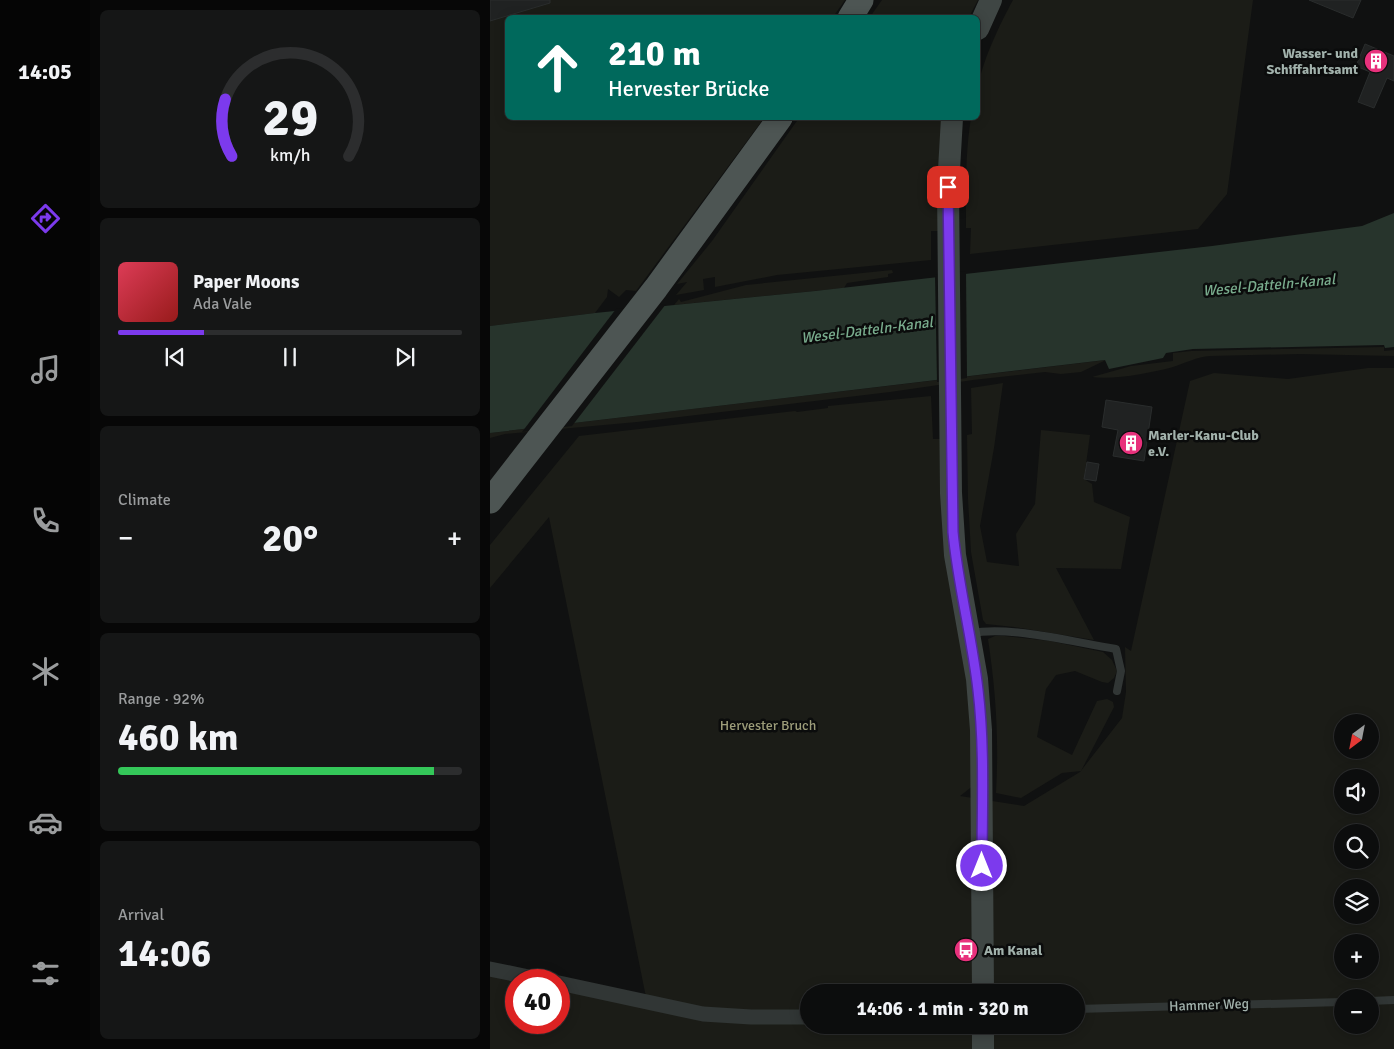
<!DOCTYPE html>
<meta charset="utf-8">
<style>
:root{--surface:#0c0d0d;--page:#151616;--text:#f1f3f6;--muted:#9a9c9d;--line:#2c2d2e;--accent:#7c3aed}
body{margin:0;font-family:Signika,sans-serif;background:var(--page);color:var(--text);height:100vh;display:flex;flex-direction:column;font-size:19px;white-space:nowrap}
*{box-sizing:border-box;margin:0}
p{font-size:16px;color:var(--muted)}
.icon{flex:none;width:28px;height:28px;fill:none;stroke:currentColor;stroke-width:2;stroke-linecap:round;stroke-linejoin:round}
.map{position:relative;flex:1;overflow:hidden}
.side{display:flex;flex-direction:column;gap:10px;padding:10px;background:#070707;width:400px}
.side>*{flex:none}
.banner{position:absolute;left:15px;top:15px;width:475px;height:105px;border-radius:8px;box-shadow:0 2px 12px #0003,0 0 0 1px var(--line);background:#00695c;color:#fff;overflow:hidden}
.needle{width:32px;rotate:212deg}
.buttons{position:absolute;left:844px;top:714px;display:grid;gap:10px}
.buttons a{display:grid;place-items:center;width:45px;height:45px;border-radius:50%;background:var(--surface);box-shadow:0 2px 12px #0003,0 0 0 1px var(--line);font-size:25px}
.speed{position:absolute;left:15px;top:969px;display:flex;gap:10px;font-size:25px;font-weight:700;text-align:center}
.speed>*{display:grid;place-content:center;width:65px;height:65px;border-radius:50%;background:var(--surface);box-shadow:0 2px 12px #0003,0 0 0 1px var(--line);line-height:1}
.speed .limit{border:8px solid #d22;background:#fff;color:#111}
.pin{position:absolute;display:grid;place-items:center;width:42px;height:42px;color:#fff;margin:-21px;border-radius:10px;box-shadow:0 2px 8px #0006}
.me{position:absolute;width:55px;margin:-28px;rotate:0deg;stroke-linejoin:round;filter:drop-shadow(0 0 4px #0008)}
.turn{display:flex;align-items:center;gap:18px;height:105px;padding:0 20px;font-size:22px}
.turn .icon{width:65px;height:65px;stroke-width:2.5}
.turn b{display:block;font-size:35px;line-height:42px}
.big{font-size:38px;font-weight:800;line-height:1.1}
.side .card{flex:1;display:flex;flex-direction:column;justify-content:center;gap:8px;min-width:0;padding:0 18px;border-radius:8px;background:var(--page)}
.side .dial{align-items:center;gap:0}
.dial svg{height:130px;overflow:visible;fill:none;stroke:var(--line);stroke-width:7;stroke-linecap:round;text-anchor:middle}
.dial text{fill:var(--text);stroke:none}
.song{display:flex;align-items:center;gap:15px}
.cover{width:60px;height:60px;border-radius:8px;background:linear-gradient(135deg,hsl(350 70% 55%),hsl(0 70% 35%))}
.played{height:5px;border-radius:2px;background:linear-gradient(90deg,var(--accent) 25%,var(--line) 25%)}
.keys{display:flex;justify-content:space-around;direction:ltr}
.heat{display:flex;justify-content:space-between;align-items:center;font-size:28px;direction:ltr}
.charge{height:8px;border-radius:4px;background:linear-gradient(90deg,#34c759 92%,var(--line) 0)}
.trip{position:absolute;left:310px;top:984px;width:285px;height:50px;border-radius:25px;background:var(--surface);box-shadow:0 2px 12px #0003,0 0 0 1px var(--line);font-weight:800;line-height:50px;text-align:center}
main{display:flex;flex:1;min-height:0}
.tabs{display:flex;flex-direction:column;width:90px;justify-content:space-around;align-items:center;background:#050505;color:var(--muted)}
.tabs .icon{width:35px;height:35px}
.tabs .current{color:var(--accent)}
.tabs b{font-size:22px;color:var(--text)}
.map>svg:first-child{display:block}
.green{fill:#1b1c17;fill-rule:evenodd}
.water{fill:#27342c}
.pier{fill:#101111}
.building{fill:#202222;stroke:#2a2d2d}
.lines{fill:none;stroke-linecap:round;stroke-linejoin:round}
.lane{stroke:#313635;stroke-width:8}
.street{stroke:#313635;stroke-width:15}
.secondary{stroke:#3f4644;stroke-width:22}
.primary{stroke:#4d5553;stroke-width:25}
.route-casing{stroke:#51269a;stroke-width:12}
.route{stroke:#7c3aed;stroke-width:9}
.labels{text-anchor:middle;dominant-baseline:central;stroke-width:5;stroke-linejoin:round;paint-order:stroke}
.poi-label{font-size:14px;font-weight:bold;fill:#a2b2ac;stroke:#0b0c0c;text-anchor:start}
.park-label{font-size:14px;fill:#9c9c79;stroke:#0b0c0c}
.street-label{font-size:14px;fill:#a2b2ac;stroke:#0b0c0c}
.water-label{font-size:15px;font-style:italic;fill:#79ac8d;stroke:#0b0c0c}
</style>
<main>
<nav class="tabs">
<b>14:05</b>
<svg class="icon current" aria-label="directions" viewBox="0 0 24 24"><path d="M12 3l9 9-9 9-9-9zM9 14v-3h6M13 9l2 2-2 2"/></svg>
<svg class="icon" aria-label="music" viewBox="0 0 24 24"><path d="M9 18V5l10-2v13"/><circle cx="6" cy="18" r="3"/><circle cx="16" cy="16" r="3"/></svg>
<svg class="icon" aria-label="phone" viewBox="0 0 24 24"><path d="M5 4h4l2 5-3 2q2 4 5 5l2-3 5 2v4C11 20 4 13 5 4z"/></svg>
<svg class="icon" aria-label="climate" viewBox="0 0 24 24"><path d="M12 3v18M4 7l16 10M4 17L20 7"/></svg>
<svg class="icon" aria-label="car" viewBox="0 0 24 24"><path d="M5 17H2v-5l4-1 3-4h7l3 4 3 1v5h-3M9 17h6M6 11h13"/><circle cx="7" cy="17" r="2"/><circle cx="17" cy="17" r="2"/></svg>
<svg class="icon" aria-label="filters" viewBox="0 0 24 24"><path d="M4 7h16M4 17h16"/><circle cx="9" cy="7" r="2"/><circle cx="15" cy="17" r="2"/></svg>
</nav>
<section class="side">
<div class="card dial"><svg viewBox="0 0 100 80">
<path d="M14 69A42 42 0 1 1 86 69"/>
<path d="M14 69A42 42 0 0 1 10 34" stroke="#7c3aed"/>
<text x="50" y="56" font-size="32" font-weight="700">29</text>
<text x="50" y="72" font-size="11">km/h</text>
</svg></div>
<div class="card">
<div class="song"><i class="cover"></i><div><b>Paper Moons</b><p>Ada Vale</p></div></div>
<div class="played"></div>
<div class="keys"><svg class="icon" aria-label="previous" viewBox="0 0 24 24"><path d="M18 5L8 12l10 7zM5 5v14"/></svg><svg class="icon" aria-label="pause" viewBox="0 0 24 24"><path d="M8 5v14M16 5v14"/></svg><svg class="icon" aria-label="next" viewBox="0 0 24 24"><path d="M6 5l10 7-10 7zM19 5v14"/></svg></div>
</div>
<div class="card"><p>Climate</p>
<div class="heat"><a>−</a><b class="big">20°</b><a>+</a></div>
</div>
<div class="card"><p>Range · 92%</p><b class="big">460 km</b><div class="charge"></div></div>
<div class="card"><p>Arrival</p><b class="big">14:06</b></div>
</section>
<div class="map">
<svg width="904" height="1049" viewBox="0 0 904 1049">
<rect width="100%" height="100%" fill="#101111"/>
<g class="green">
<path d="M0 0H355L343 17 18 18V118H274L146 291 136 290 129 297 118 289 117 297 105 313 0 326Z"/>
<path d="M392 0H488L479 17H380Z"/>
<path d="M523 0H763L737 194 708 229 480 254 481 228H476C476 191 475 154 481 118H488C488 109 486 99 488 90 490 65 511 22 523 0Z"/>
<path d="M309 118H452L448 174 449 231H441V260L287 275 225 287V277L213 279 214 290 186 295 197 282 187 284 222 241Z"/>
<path d="M402 270 403 273 398 274V277L357 283 354 288 184 305 189 299 191 302 256 285Z"/>
<path d="M894 347V351L904 350V356L810 354 720 356C707 357 695 363 683 367 661 373 624 380 602 377L641 366 683 361V353L701 351Z"/>
<path d="M616 360 591 372 571 374 555 372 483 380 400 392 147 422 15 434 0 438V433Z"/>
<path d="M878 368H904V1049H0V968L26 980V1022H69V983L157 1002 59 517 0 588V545L89 436 305 411 307 412 338 408V406L441 396 443 439H452L476 662 484 785 470 796 534 806 590 772 632 718 636 692 635 647 641 651 700 381 724 373 798 379ZM852 722H880V750H852ZM852 778H880V805H852ZM852 832H880V860H852ZM852 888H880V915H852ZM852 942H880V970H852ZM319 992H586V1025H319ZM852 998H880V1025H852Z"/>
<path d="M513 383 504 448 490 526 497 562 529 566 526 534 545 504 551 430 600 435 594 479 602 484 604 502 640 517 631 569 566 568 604 640 524 627 496 624 493 620 481 552 478 499 477 435 482 434 481 388Z"/>
<path d="M505 636H515L560 641 613 652 622 660 627 671 624 678 618 683 612 682 585 671 566 675 556 689 547 737 582 755 607 701 617 699 623 702 624 707 591 771 572 773 531 798 506 793C509 738 506 693 498 639Z"/>
</g>
<path class="water" d="M904 213V347L895 348 894 345 703 349 676 353 673 358 619 369 615 360 0 433V326L105 313 325 291 722 246 872 226Z"/>
<g class="pier">
<path d="M476 271 477 378 447 382 445 275Z"/>
<path d="M176 304 82 426 32 432 126 309Z"/>
</g>
<g class="building">
<path d="M0 0H60V3L0 21Z"/>
<path d="M819 0H871L863 18Z"/>
<path d="M875 44 904 56V81L897 78 884 108 868 102 880 72 866 66Z"/>
<path d="M616 400 662 407 654 461 623 456 628 430 612 427Z"/>
<path d="M597 462 609 464 606 481 594 479Z"/>
</g>
<g class="lines">
<g class="lane">
<path d="M481 633C524 626 582 642 626 649L631 671 627 691"/>
<path d="M880 1001 904 1000"/>
<path d="M586 1009 852 1002"/>
</g>
<g class="street">
<path d="M0 969 53 980"/>
<path d="M69 983 213 1014 261 1017H319"/>
</g>
<g class="secondary">
<path d="M488 29 501 0"/>
<path d="M462 118 458 187 461 493 465 555 487 679 491 730 493 992"/>
<path d="M493 1025V1049"/>
</g>
<g class="primary">
<path d="M360 18 371 0"/>
<path d="M0 501 166 288 290 118"/>
</g>
</g>
<g class="lines">
<g class="route-casing">
<path id="route" d="M458 187 463 532C468 585 482 637 488 690 495 749 492 808 492 866"/>
</g>
<use href="#route" class="route"/>
</g>
<defs>
<g id="building-disc" transform="scale(1.25)"><circle r="9.5" fill="#e8317c" stroke="#0b0c0c"/><path d="M-4-6H4V6H1V3H-1V6H-4ZM-2.5-4.3h1.7v1.8h-1.7ZM.8-4.3h1.7v1.8H.8ZM-2.5-1h1.7V.8h-1.7ZM.8-1h1.7V.8H.8Z" fill="#fff"/></g>
<g id="bus-disc" transform="scale(1.25)"><circle r="9.5" fill="#e8317c" stroke="#0b0c0c"/><path d="M-5-6H5V4H4V6H2V4H-2V6H-4V4H-5ZM-3.5-4V0h7V-4ZM-3.5 1.2v1.5H-2V1.2ZM2 1.2v1.5H3.5V1.2Z" fill="#fff"/></g>
</defs>
<g fill-rule="evenodd">
<use href="#building-disc" x="886" y="61"/>
<use href="#building-disc" x="641" y="443"/>
<use href="#bus-disc" x="476" y="950"/>
</g>
<g class="labels">
<g class="poi-label">
<text x="868" y="53" text-anchor="end">Wasser- und<tspan x="868" dy="16">Schiffahrtsamt</tspan></text>
<text x="658" y="435">Marler-Kanu-Club<tspan x="658" dy="16">e.V.</tspan></text>
<text x="494" y="950">Am Kanal</text>
</g>
<g class="park-label">
<text x="278" y="725">Hervester Bruch</text>
</g>
<g class="street-label">
<text transform="translate(719 1005) rotate(-2)">Hammer Weg</text>
</g>
<g class="water-label">
<text transform="translate(779 285) rotate(-5)">Wesel-Datteln-Kanal</text>
<text transform="translate(377 330) rotate(-7)">Wesel-Datteln-Kanal</text>
</g>
</g>
</svg>
<div class="buttons">
<a><svg class="needle" viewBox="-14 -14 28 28"><path d="M0-13l5 13h-10z" fill="#e53935"/><path d="M0 13l5-13h-10z" fill="#9a9c9d"/></svg></a>
<a><svg class="icon" aria-label="sound" viewBox="0 0 24 24"><path d="M4 9h4l5-4v14l-5-4H4zM17 9q2 3 0 6"/></svg></a>
<a><svg class="icon" aria-label="search" viewBox="0 0 24 24"><circle cx="10" cy="10" r="6"/><path d="M15 15l6 6"/></svg></a>
<a><svg class="icon" aria-label="layers" viewBox="0 0 24 24"><path d="M12 4l9 5-9 5-9-5zM3 14l9 5 9-5"/></svg></a>
<a>+</a>
<a>−</a>
</div>
<div class="speed"><div class="limit">40</div></div>
<div class="pin" style="left:458px;top:187px;background:#d93025"><svg class="icon" aria-label="arrive" viewBox="0 0 24 24"><path d="M6 21V4h12l-3 4 3 4H6"/></svg></div>
<svg class="me" style="left:492px;top:866px" viewBox="-20 -20 40 40"><circle r="17" fill="#7c3aed" stroke="#fff" stroke-width="3"/><path d="M0-11L8 9 0 5-8 9z" fill="#fff"/></svg>
<div class="trip">14:06 · 1 min · 320 m</div>
<div class="banner">
<div class="turn"><svg class="icon" aria-label="ahead" viewBox="0 0 24 24"><path d="M12 20V5M6 11l6-6 6 6"/></svg><div><b>210 m</b>Hervester Brücke</div></div>
</div>
</div>
</main>
